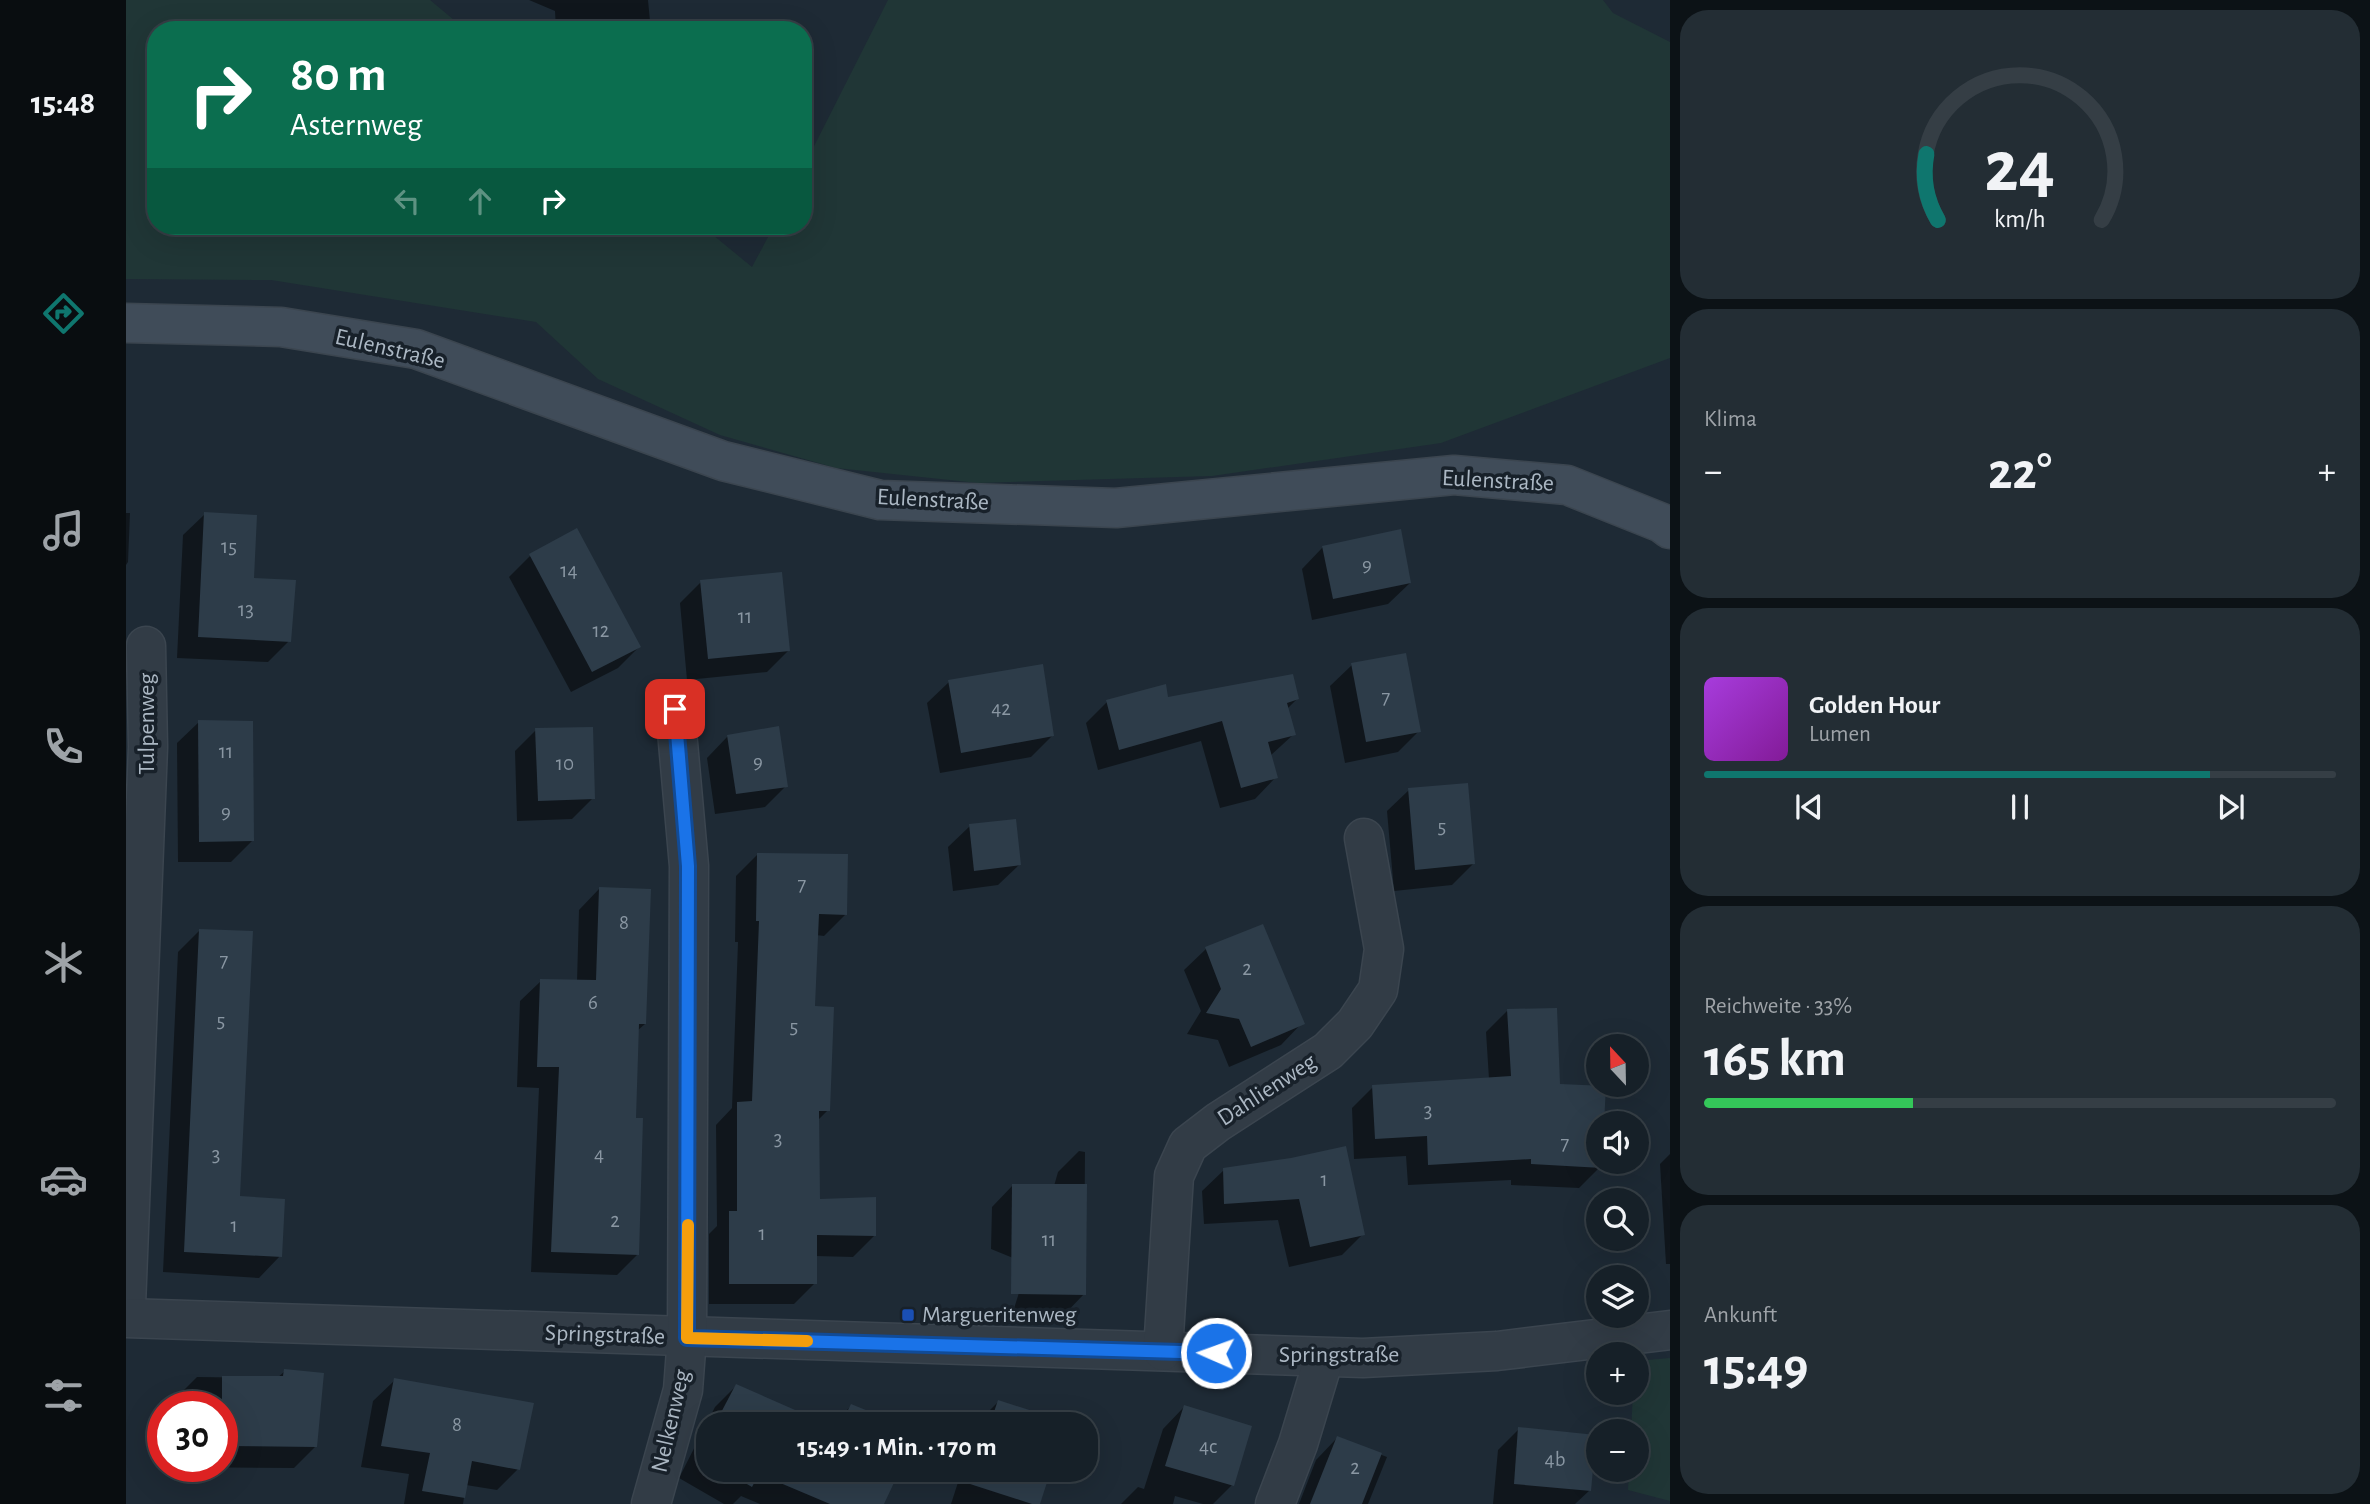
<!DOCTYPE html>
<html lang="de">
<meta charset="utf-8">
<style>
:root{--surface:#162028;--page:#232d34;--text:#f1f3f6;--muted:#9ea3a8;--line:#353e45;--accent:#0f766e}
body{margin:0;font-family:"Alegreya Sans",sans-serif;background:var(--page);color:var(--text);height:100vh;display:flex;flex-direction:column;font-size:26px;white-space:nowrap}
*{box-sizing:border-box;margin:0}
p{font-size:23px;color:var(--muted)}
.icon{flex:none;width:38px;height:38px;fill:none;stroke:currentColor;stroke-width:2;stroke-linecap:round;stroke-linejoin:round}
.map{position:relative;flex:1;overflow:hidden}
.panel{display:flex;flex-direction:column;gap:10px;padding:10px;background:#0c1216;width:700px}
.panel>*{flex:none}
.top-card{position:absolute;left:21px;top:21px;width:665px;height:214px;border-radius:28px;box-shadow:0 7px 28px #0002,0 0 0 2px var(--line);background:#0b6e4f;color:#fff;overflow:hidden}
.needle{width:46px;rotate:338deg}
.buttons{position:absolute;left:1460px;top:1034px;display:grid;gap:14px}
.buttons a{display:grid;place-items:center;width:63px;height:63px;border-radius:50%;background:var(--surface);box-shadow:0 7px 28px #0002,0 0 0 2px var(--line);font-size:35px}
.speed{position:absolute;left:21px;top:1391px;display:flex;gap:14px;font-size:35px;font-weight:700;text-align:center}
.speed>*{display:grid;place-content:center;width:91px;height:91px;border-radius:50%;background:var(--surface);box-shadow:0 7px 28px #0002,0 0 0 2px var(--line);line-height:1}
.speed .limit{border:10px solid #d22;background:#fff;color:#111}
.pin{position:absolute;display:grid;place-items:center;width:60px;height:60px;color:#fff;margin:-30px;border-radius:14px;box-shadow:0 4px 10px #0006}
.me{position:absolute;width:77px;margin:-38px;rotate:272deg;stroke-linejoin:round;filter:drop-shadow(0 0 5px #0008)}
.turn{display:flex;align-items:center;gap:24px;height:147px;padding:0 28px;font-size:32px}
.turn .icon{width:91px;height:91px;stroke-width:2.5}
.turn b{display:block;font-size:49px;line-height:60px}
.lanes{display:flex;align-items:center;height:66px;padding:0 28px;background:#0003;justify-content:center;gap:35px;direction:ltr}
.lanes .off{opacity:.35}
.big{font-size:52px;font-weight:700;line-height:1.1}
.panel .tile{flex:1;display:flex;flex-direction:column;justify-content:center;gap:10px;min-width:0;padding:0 24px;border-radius:28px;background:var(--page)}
.panel .dial{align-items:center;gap:0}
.dial svg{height:182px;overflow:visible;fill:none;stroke:var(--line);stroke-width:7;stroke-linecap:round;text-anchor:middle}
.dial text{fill:var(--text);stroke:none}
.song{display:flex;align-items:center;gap:21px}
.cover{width:84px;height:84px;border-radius:10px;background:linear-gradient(135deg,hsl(280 70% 55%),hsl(290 70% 35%))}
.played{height:7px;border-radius:4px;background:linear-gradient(90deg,var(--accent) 80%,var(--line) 80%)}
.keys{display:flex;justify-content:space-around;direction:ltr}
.heat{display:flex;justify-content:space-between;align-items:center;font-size:38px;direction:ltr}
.charge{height:10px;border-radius:5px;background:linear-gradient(90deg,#34c759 33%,var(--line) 0)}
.trip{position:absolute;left:570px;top:1412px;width:402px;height:70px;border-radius:28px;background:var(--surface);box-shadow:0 7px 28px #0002,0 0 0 2px var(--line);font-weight:700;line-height:70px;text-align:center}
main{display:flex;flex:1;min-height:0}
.tabs{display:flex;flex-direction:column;width:126px;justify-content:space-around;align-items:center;background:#090d10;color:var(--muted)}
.tabs .icon{width:49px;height:49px}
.tabs .current{color:var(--accent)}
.tabs b{font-size:32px;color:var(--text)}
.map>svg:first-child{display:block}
.green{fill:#203636}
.shadow{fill:#0007}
.building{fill:#2d3c49}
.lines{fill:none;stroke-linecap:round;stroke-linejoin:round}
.street-casing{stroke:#3b454f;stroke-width:41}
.secondary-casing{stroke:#3b454f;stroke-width:41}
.street{stroke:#323c46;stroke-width:38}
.secondary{stroke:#404c59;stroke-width:38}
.route-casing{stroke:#114b97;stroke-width:18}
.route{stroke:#1a73e8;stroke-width:12}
.slow{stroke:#f59e0b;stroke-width:12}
.transit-dot{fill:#1a4fb4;stroke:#18212a;stroke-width:2.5}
.labels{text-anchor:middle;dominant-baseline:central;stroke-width:7;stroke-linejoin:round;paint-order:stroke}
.number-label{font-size:21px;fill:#8a97a3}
.street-label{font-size:24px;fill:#abb7c3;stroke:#18212a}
.poi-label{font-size:24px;fill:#abb7c3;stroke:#18212a;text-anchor:start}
</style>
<main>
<nav class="tabs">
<b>15:48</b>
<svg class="icon current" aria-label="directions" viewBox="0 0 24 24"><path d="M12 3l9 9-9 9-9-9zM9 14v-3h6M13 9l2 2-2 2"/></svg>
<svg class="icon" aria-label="music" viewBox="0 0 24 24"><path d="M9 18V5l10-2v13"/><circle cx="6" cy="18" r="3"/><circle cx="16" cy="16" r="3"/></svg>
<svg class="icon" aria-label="phone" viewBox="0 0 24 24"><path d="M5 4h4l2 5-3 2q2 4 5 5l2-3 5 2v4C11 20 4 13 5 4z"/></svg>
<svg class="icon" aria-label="climate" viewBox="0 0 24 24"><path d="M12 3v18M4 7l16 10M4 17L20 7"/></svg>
<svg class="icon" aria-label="car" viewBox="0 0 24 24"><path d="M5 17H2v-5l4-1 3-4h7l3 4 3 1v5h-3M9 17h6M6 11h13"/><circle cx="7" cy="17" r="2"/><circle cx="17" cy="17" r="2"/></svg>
<svg class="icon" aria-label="filters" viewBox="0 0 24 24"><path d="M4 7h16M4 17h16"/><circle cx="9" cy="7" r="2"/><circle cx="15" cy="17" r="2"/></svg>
</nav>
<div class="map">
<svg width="1544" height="1504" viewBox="0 0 1544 1504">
<rect width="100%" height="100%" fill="#1e2a35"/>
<g class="green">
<path d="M0 0H304L340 30H30V226H576L626 267 648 226H677V168L762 0H1477L1487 13 1544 42V358L1315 443 1086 476 852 483 710 468 594 435 472 379 410 322 145 280 0 279Z"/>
<path d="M1544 1358V1501L1502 1490 1503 1470H1510V1432L1505 1431 1507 1393H1510V1361Z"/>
</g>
<g class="shadow">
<path d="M403 0H522L524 21 527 22 528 30H430L429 11Z"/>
<path d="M0 513H4L2 562 0 565Z"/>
<path d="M79 514 163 641 142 662 51 658 57 535Z"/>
<path d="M1197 547 1284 583 1262 604 1186 620 1176 569Z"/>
<path d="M404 556 513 647 492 668 445 692 383 577Z"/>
<path d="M575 582 662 651 641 672 561 680 554 603Z"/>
<path d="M1226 665 1293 731 1272 752 1219 763 1204 686Z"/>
<path d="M823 682 926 736 905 757 814 773 801 703Z"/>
<path d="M1041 699H1171L1161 709 1168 734 1144 756 1150 777 1129 799 1094 808 1075 741 972 770 960 723 981 702Z"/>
<path d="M73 722 126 841 105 862H52L51 743Z"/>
<path d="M410 730 467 798 446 819 391 821 389 751Z"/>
<path d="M602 736 660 786 639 807 589 814 581 758Z"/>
<path d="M1283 790 1347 864 1326 885 1268 891 1261 811Z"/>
<path d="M844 826 894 864 872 885 827 891 822 847Z"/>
<path d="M631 855 720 914 698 936 690 935 687 1008 702 1110 691 1121 692 1200 748 1236 727 1257 689 1256V1283L668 1304H583V1234L591 1226 590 1125 606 1108 612 942H609L610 876Z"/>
<path d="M473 889 519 1024 511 1031 508 1120 512 1254 491 1275 405 1272 413 1088 391 1087 394 1001 415 981 451 982 453 910Z"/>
<path d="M73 931 112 1197 154 1256 133 1278 37 1272 52 952Z"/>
<path d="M1080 949 1176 1023 1155 1045 1103 1067 1092 1040 1061 1034 1075 1011 1058 970Z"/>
<path d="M1381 1011 1433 1086 1472 1124V1162H1474V1167L1453 1188 1385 1185V1180L1282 1185 1280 1156 1228 1159 1226 1108 1247 1087 1363 1079 1360 1032Z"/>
<path d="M953 1151 959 1152 958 1294 937 1316 886 1315 902 1264 865 1249 866 1207 887 1185 928 1186 932 1172Z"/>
<path d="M1544 1154V1264H1540L1534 1164Z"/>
<path d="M1165 1160 1237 1234 1216 1255 1163 1267 1152 1220 1078 1224 1076 1191 1098 1170Z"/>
<path d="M159 1371 190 1446 168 1468 48 1467 96 1466V1407H49V1399L71 1377 151 1378Z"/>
<path d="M269 1380 392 1469 371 1490 340 1485 337 1504H278L283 1474 235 1467 247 1401Z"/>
<path d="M610 1386 697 1424H583V1470H772L757 1504H634L615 1496 607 1504H598L553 1478 589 1407Z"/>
<path d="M872 1402 939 1423 938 1424H850Z"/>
<path d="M725 1406 770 1424H707Z"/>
<path d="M1058 1407 1106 1485 1087 1504H1077L1049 1496 1047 1504H995L1012 1487 1018 1489 1037 1429Z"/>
<path d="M1393 1429 1464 1490 1449 1504H1367L1372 1450Z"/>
<path d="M1211 1438 1261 1457 1242 1504H1173L1190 1460Z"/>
<path d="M836 1470H923L912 1504H825Z"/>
</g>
<g class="building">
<path d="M78 512 131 515 128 578 170 580 165 642 72 637Z"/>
<path d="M451 528 515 647 466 672 403 554Z"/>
<path d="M1275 529 1285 583 1207 599 1196 546Z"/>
<path d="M656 572 664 651 582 659 574 580Z"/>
<path d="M1280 653 1295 732 1240 742 1225 663Z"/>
<path d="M917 664 928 736 835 753 822 680Z"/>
<path d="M1167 674 1173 699 1161 703 1170 735 1142 742 1152 778 1115 788 1096 721 993 750 980 700 1040 684 1042 697Z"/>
<path d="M72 720 127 721 128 841 73 842Z"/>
<path d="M653 726 662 787 610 794 601 735Z"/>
<path d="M467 727 469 799 412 801 409 728Z"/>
<path d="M1342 783 1349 864 1289 870 1282 788Z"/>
<path d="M890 819 895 865 848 871 843 824Z"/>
<path d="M631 853 722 854 721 915 693 914 689 1006 708 1007 704 1111H693L694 1199 750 1197V1236L691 1235V1284H603V1211H611V1102L626 1101 633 921H630Z"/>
<path d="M473 887 525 889 520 1024H513L510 1118H517L513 1255 425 1252 433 1067H411L414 979 470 980Z"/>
<path d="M1137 924 1179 1024 1125 1047 1113 1019 1080 1013 1095 989 1079 947Z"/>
<path d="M73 929 127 931 114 1196 159 1199 156 1257 58 1252Z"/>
<path d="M1431 1008 1434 1084 1480 1086 1478 1124H1472V1162H1476V1168L1405 1164V1159L1302 1165 1301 1136 1249 1139 1246 1085 1385 1076 1381 1009Z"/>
<path d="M1220 1146 1239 1235 1184 1247 1173 1199 1098 1204 1097 1168 1165 1158Z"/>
<path d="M886 1184H961L960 1295 885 1294Z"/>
<path d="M158 1369 198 1373 191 1447 96 1446V1376H157Z"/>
<path d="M268 1378 408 1403 394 1470 346 1461 339 1498 296 1491 304 1453 255 1446Z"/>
<path d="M610 1384 701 1424H589Z"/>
<path d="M872 1400 941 1422 940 1424H864Z"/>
<path d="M725 1404 774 1424H715Z"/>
<path d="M1058 1405 1126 1426 1108 1486 1039 1466Z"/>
<path d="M1392 1427 1470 1435 1465 1491 1388 1484Z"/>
<path d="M1211 1436 1256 1453 1236 1504H1184Z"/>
<path d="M597 1470H774L758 1504H704L633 1474 626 1487Z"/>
<path d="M849 1470H925L914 1504H906L844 1484Z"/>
</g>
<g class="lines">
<g class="street-casing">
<g id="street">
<path d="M0 1306 22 747 20 646"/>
<path d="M0 1318 1237 1358 1371 1351 1544 1330"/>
<path d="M1037 1351 1048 1176 1062 1145 1092 1122 1202 1051 1229 1024 1252 990 1258 949 1238 838"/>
<path d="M525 1504 557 1390 561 1337 563 866 549 709"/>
<path d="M1149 1504 1172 1444 1198 1358"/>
</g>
</g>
<g class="secondary-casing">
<path id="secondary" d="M0 323 155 327 290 349 597 461 754 500 990 508 1328 475 1441 485 1536 523 1544 529"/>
</g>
<use href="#street" class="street"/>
<use href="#secondary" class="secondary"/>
</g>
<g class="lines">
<g class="route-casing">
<path id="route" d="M549 709 562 866 561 1338 1090 1353"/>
</g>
<use href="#route" class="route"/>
<path class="slow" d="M562 1225 561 1338 681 1341"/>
</g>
<rect class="transit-dot" x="775" y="1308" width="14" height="14" rx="3.5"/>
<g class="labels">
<g class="number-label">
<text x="103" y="546">15</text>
<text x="1241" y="564">9</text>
<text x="443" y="570">14</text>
<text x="120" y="609">13</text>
<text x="619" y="616">11</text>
<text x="475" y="630">12</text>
<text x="1260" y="697">7</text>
<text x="875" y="708">42</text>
<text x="100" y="751">11</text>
<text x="632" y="761">9</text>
<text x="439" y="763">10</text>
<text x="100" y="811">9</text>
<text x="1316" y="826">5</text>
<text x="676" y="884">7</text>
<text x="498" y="922">8</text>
<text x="98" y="960">7</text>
<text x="1121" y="968">2</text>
<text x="467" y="1002">6</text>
<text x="95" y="1020">5</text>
<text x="668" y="1026">5</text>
<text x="1302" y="1110">3</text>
<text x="652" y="1138">3</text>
<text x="1439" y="1143">7</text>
<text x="90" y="1154">3</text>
<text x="473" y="1154">4</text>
<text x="1198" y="1179">1</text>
<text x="489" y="1220">2</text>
<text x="108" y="1225">1</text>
<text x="636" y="1233">1</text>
<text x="923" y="1239">11</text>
<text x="331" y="1424">8</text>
<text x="1082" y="1446">4c</text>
<text x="1429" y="1459">4b</text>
<text x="1229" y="1467">2</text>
</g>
<g class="street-label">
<text transform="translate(264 349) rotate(13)">Eulenstraße</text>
<text transform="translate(1372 481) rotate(3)">Eulenstraße</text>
<text transform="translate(807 500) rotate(3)">Eulenstraße</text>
<text transform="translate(21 724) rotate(-90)">Tulpenweg</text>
<text transform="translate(1141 1090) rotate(-33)">Dahlienweg</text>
<text transform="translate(479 1335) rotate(2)">Springstraße</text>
<text x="1213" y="1355">Springstraße</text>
<text transform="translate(545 1421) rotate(-77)">Nelkenweg</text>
</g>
<g class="poi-label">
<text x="796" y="1315">Margueritenweg</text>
</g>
</g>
</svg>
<div class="buttons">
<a><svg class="needle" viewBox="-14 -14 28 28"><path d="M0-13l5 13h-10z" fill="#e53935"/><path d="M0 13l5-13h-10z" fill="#9ea3a8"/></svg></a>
<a><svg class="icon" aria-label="sound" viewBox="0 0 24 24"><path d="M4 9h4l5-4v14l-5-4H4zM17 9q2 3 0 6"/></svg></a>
<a><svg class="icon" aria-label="search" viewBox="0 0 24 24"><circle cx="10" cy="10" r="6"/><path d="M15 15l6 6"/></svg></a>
<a><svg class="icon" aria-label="layers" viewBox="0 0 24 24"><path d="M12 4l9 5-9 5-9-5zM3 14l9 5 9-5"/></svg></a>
<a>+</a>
<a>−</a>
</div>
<div class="speed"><div class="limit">30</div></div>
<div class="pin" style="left:549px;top:709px;background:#d93025"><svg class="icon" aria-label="arrive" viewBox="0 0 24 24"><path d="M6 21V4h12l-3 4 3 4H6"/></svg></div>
<svg class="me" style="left:1090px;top:1353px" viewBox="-20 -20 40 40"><circle r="17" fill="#1a73e8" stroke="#fff" stroke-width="3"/><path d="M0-11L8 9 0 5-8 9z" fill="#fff"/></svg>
<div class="trip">15:49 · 1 Min. · 170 m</div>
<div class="top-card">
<div class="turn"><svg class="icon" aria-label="right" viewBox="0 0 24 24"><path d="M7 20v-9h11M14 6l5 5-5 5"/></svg><div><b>80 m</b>Asternweg</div></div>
<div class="lanes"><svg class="icon off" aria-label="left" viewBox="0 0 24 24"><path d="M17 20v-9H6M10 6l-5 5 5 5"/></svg><svg class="icon off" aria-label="ahead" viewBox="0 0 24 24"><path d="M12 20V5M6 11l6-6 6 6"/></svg><svg class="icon" aria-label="right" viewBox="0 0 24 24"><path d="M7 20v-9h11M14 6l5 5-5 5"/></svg></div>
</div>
</div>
<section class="panel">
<div class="tile dial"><svg viewBox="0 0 100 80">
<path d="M14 69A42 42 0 1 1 86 69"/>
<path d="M14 69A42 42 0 0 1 9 40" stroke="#0f766e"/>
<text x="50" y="56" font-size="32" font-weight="700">24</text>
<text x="50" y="72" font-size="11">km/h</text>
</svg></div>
<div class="tile"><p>Klima</p>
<div class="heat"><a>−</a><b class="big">22°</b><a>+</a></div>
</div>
<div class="tile">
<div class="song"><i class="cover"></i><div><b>Golden Hour</b><p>Lumen</p></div></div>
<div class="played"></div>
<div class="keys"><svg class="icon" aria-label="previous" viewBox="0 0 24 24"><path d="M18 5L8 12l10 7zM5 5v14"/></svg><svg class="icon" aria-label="pause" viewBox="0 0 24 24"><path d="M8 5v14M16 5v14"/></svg><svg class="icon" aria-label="next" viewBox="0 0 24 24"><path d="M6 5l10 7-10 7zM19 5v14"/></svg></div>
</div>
<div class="tile"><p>Reichweite · 33%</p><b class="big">165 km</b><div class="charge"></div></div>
<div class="tile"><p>Ankunft</p><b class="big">15:49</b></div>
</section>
</main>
